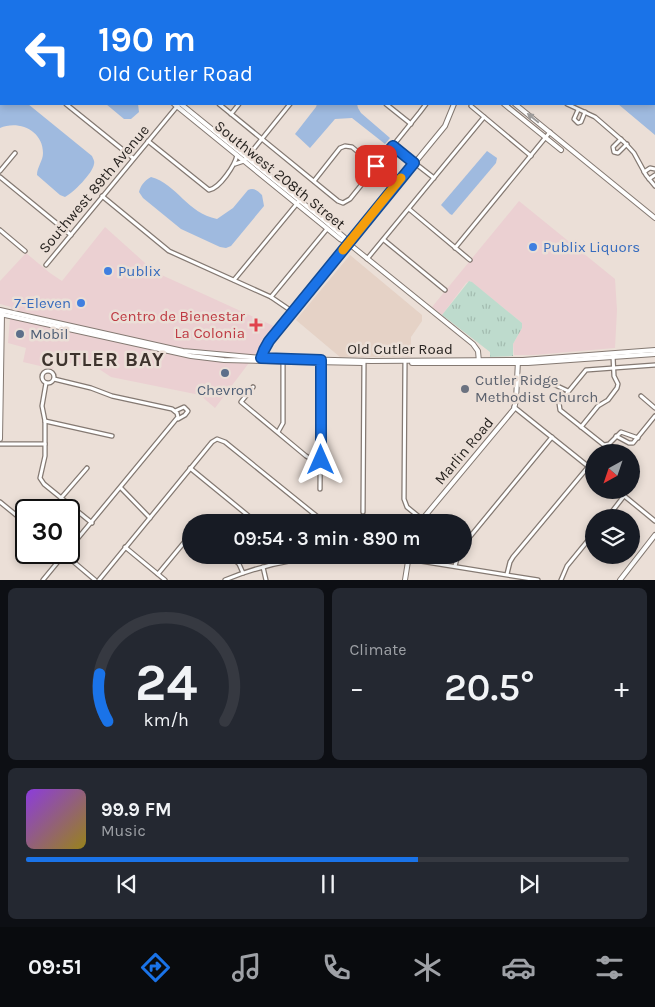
<!DOCTYPE html>
<meta charset="utf-8">
<style>
:root{--surface:#171b24;--page:#242831;--text:#f1f3f6;--muted:#9ea1a6;--line:#363941;--accent:#1a73e8}
body{margin:0;font-family:Karla,sans-serif;background:var(--page);color:var(--text);height:100vh;display:flex;flex-direction:column;font-size:19px;white-space:nowrap}
*{box-sizing:border-box;margin:0}
p{font-size:16px;color:var(--muted)}
.icon{flex:none;width:28px;height:28px;fill:none;stroke:currentColor;stroke-width:2;stroke-linecap:round;stroke-linejoin:round}
.map{position:relative;height:580px;overflow:hidden}
.drawer{display:flex;flex-direction:column;gap:8px;padding:8px;background:#0d0f14;flex:1}
.drawer>*{flex:none}
.hud{position:absolute;left:0px;top:0px;width:655px;height:105px;box-shadow:0 2px 8px #0003;background:#1a73e8;color:#fff;overflow:hidden}
.needle{width:32px;rotate:220deg}
.controls{position:absolute;left:585px;top:444px;display:grid;gap:10px}
.controls a{display:grid;place-items:center;width:55px;height:55px;border-radius:50%;background:var(--surface);box-shadow:0 2px 8px #0003;font-size:25px}
.speed{position:absolute;left:15px;top:499px;display:flex;gap:10px;font-size:25px;font-weight:700;text-align:center}
.speed>*{display:grid;place-content:center;width:65px;height:65px;border-radius:50%;background:var(--surface);box-shadow:0 2px 8px #0003;line-height:1}
.speed .limit{border:2px solid #111;border-radius:8px;background:#fff;color:#111}
.pin{position:absolute;display:grid;place-items:center;width:42px;height:42px;color:#fff;margin:-21px;border-radius:10px;box-shadow:0 2px 8px #0006}
.me{position:absolute;width:55px;margin:-28px;rotate:0deg;stroke-linejoin:round;filter:drop-shadow(0 0 4px #0008)}
.turn{display:flex;align-items:center;gap:18px;height:105px;padding:0 15px;font-size:22px}
.turn .icon{width:65px;height:65px;stroke-width:2.5}
.turn b{display:block;font-size:35px;line-height:42px}
.big{font-size:38px;font-weight:600;line-height:1.1}
.drawer .widget{flex:1;display:flex;flex-direction:column;justify-content:center;gap:8px;min-width:0;padding:0 18px;border-radius:8px;background:var(--page)}
.drawer .dial{align-items:center;gap:0}
.dial svg{height:130px;overflow:visible;fill:none;stroke:var(--line);stroke-width:7;stroke-linecap:round;text-anchor:middle}
.dial text{fill:var(--text);stroke:none}
.song{display:flex;align-items:center;gap:15px}
.cover{width:60px;height:60px;border-radius:8px;background:linear-gradient(135deg,hsl(270 70% 55%),hsl(50 70% 35%))}
.played{height:5px;border-radius:2px;background:linear-gradient(90deg,var(--accent) 65%,var(--line) 65%)}
.keys{display:flex;justify-content:space-around;direction:ltr}
.heat{display:flex;justify-content:space-between;align-items:center;font-size:28px;direction:ltr}
.drawer .tiles{flex:1;display:grid;gap:8px;grid-template-columns:1fr 1fr}
.widget:last-child{grid-column:span 2}
.trip{position:absolute;left:182px;top:514px;width:290px;height:50px;border-radius:25px;background:var(--surface);box-shadow:0 2px 8px #0003;font-weight:600;line-height:50px;text-align:center}
.tabs{display:flex;height:80px;justify-content:space-around;align-items:center;background:#090b0e;color:var(--muted)}
.tabs .icon{width:35px;height:35px}
.tabs .on{color:var(--accent)}
.tabs b{font-size:22px;color:var(--text)}
.map>svg:first-child{display:block}
.commercial{fill:#ebd0d2}
.built{fill:#e5d2c6}
.grass{fill:url(#grass-tufts)}
.water{fill:#9fbadf}
.lines{fill:none;stroke-linecap:round;stroke-linejoin:round}
.street-casing{stroke:#847972;stroke-width:5.5}
.secondary-casing{stroke:#847972;stroke-width:6}
.street{stroke:#fff;stroke-width:3}
.secondary{stroke:#fff;stroke-width:4}
.oneway{fill:#9e9c9b}
.route-casing{stroke:#114b97;stroke-width:12}
.route{stroke:#1a73e8;stroke-width:9}
.slow{stroke:#f59e0b;stroke-width:9}
.shop-dot{fill:#3f7fe0;stroke:#ebdfd7;stroke-width:2}
.health-dot{fill:#e0444e;stroke:#ebdfd7;stroke-width:2}
.service-dot{fill:#5c6f8a;stroke:#ebdfd7;stroke-width:2}
.worship-dot{fill:#6b7280;stroke:#ebdfd7;stroke-width:2}
.labels{text-anchor:middle;dominant-baseline:central;stroke-width:5;stroke-linejoin:round;paint-order:stroke}
.street-label{font-size:15px;fill:#282421;stroke:#ebdfd7}
.shop-label{font-size:15px;fill:#366cbe;stroke:#ebdfd7;text-anchor:start}
.health-label{font-size:15px;fill:#be3a42;stroke:#ebdfd7;text-anchor:end}
.service-label{font-size:15px;fill:#4e5e75;stroke:#ebdfd7;text-anchor:start}
.worship-label{font-size:15px;fill:#5b616d;stroke:#ebdfd7;text-anchor:start}
.district-label{font-size:20px;font-weight:bold;letter-spacing:1px;fill:#3d332d;stroke:#ebdfd7}
</style>
<div class="map">
<svg width="655" height="580" viewBox="0 0 655 580">
<defs>
<pattern id="grass-tufts" width="24" height="20" patternUnits="userSpaceOnUse" patternTransform="scale(1.25)"><rect width="24" height="20" fill="#bedbcd"/><path d="M3 7l-1-3M5 7V3M7 7l1-3M15 17l-1-3M17 17v-4M19 17l1-3" fill="none" stroke="#a3bcb0"/></pattern>
</defs>
<rect width="100%" height="100%" fill="#ebdfd7"/>
<g class="commercial">
<path d="M519 201 615 279 617 310 615 348 534 355H514L513 344 522 328V323L470 281 466 283 442 315 432 307Z"/>
<path d="M105 227 155 272 276 327 215 408 200 395 111 377 99 369 55 360 53 369 23 362 26 348 8 343 11 307 0 304V281L26 253 50 273 62 281Z"/>
</g>
<path class="built" d="M350 255 422 315V321L411 337V357H340L296 320Z"/>
<path class="grass" d="M469 281 472 282 522 323V328L513 344V356L490 357V352L442 315Z"/>
<g class="water">
<path d="M602 0H655V135L618 104H654V1H601Z"/>
<path d="M0 82 1 104H28L92 156C93 159 95 161 94 164 93 173 73 193 65 197L60 195 37 175C37 167 43 161 43 153 43 130 18 120 0 128Z"/>
<path d="M106 104H138L139 112 131 119H124Z"/>
<path d="M317 104H357L358 108 361 113 390 138 385 144 352 118 335 119 310 148 295 134 316 107Z"/>
<path d="M487 151 497 158 496 163 452 215 450 214 441 205Z"/>
<path d="M151 177C177 184 187 213 217 219L233 208 248 190C254 187 258 191 262 195L264 206 231 246 226 248 220 247 181 229 143 198 139 192C141 185 144 181 151 177Z"/>
</g>
<g class="lines">
<g class="street-casing">
<g id="street">
<path d="M72 0 74 1"/>
<path d="M339 0 341 1"/>
<path d="M427 0 429 1"/>
<path d="M534 0 535 1"/>
<path d="M40 1 41 0"/>
<path d="M79 1 80 0"/>
<path d="M323 1 324 0"/>
<path d="M374 1 375 0"/>
<path d="M0 49 1 48"/>
<path d="M66 104 133 158"/>
<path d="M219 104 338 201 343 203 350 199 420 112 426 104"/>
<path d="M386 104 411 124"/>
<path d="M567 104 595 117 624 142 634 153 646 175 655 186"/>
<path d="M471 106 531 156"/>
<path d="M578 110 574 119 578 123 581 122 585 112"/>
<path d="M231 114 239 104"/>
<path d="M621 139 613 147 614 152 618 153 627 144"/>
<path d="M148 141 209 190C220 188 235 165 237 155"/>
<path d="M393 146 434 178"/>
<path d="M235 164 244 161 290 104"/>
<path d="M0 171 15 153"/>
<path d="M644 172 650 168 655 169"/>
<path d="M0 177 71 235"/>
<path d="M649 179 655 175"/>
<path d="M314 181 340 148 345 146 352 147 376 167"/>
<path d="M102 196 169 251 271 297 293 312"/>
<path d="M409 209 470 260"/>
<path d="M0 230 25 251"/>
<path d="M384 240 445 290"/>
<path d="M455 248 550 132"/>
<path d="M367 259 484 117"/>
<path d="M46 265 179 104"/>
<path d="M234 280 300 200"/>
<path d="M271 297 327 229"/>
<path d="M405 361 404 499 407 507 423 520"/>
<circle cx="48" cy="377" r="6"/>
<path d="M54 379 91 388 112 396 172 409 177 413 178 417 69 549"/>
<path d="M46 383 42 406 45 421V456L40 478 44 484 92 523"/>
<path d="M551 383 568 391"/>
<path d="M253 387 241 402 306 456 313 460 321 461"/>
<path d="M641 396 655 408"/>
<path d="M514 407 594 471"/>
<path d="M175 411 184 407 188 411 185 415 178 419"/>
<path d="M45 421 112 436"/>
<path d="M581 427 598 406 608 400 617 388 618 384 614 376 613 356"/>
<path d="M278 432 283 423V362"/>
<path d="M616 436 629 443H633L655 416"/>
<path d="M638 438 621 432 609 444 604 445 560 410 559 403 586 370 655 365"/>
<path d="M0 444H45"/>
<path d="M190 468 256 522"/>
<path d="M121 488 150 518"/>
<path d="M320 489 321 361"/>
<path d="M617 490 655 521"/>
<path d="M61 498 87 468"/>
<path d="M0 502 26 523"/>
<path d="M363 512 364 361"/>
<path d="M607 518 624 496"/>
<path d="M464 544 552 437"/>
<path d="M125 547 165 580"/>
<path d="M62 552 95 580"/>
<path d="M229 555 239 564 243 573"/>
<path d="M364 555 395 557 538 580"/>
<path d="M455 566 458 555"/>
<path d="M263 567 266 580"/>
<path d="M158 574 191 534"/>
<path d="M507 574 510 562 513 557 588 467"/>
<path d="M43 580 66 552"/>
<path d="M99 580 212 442 217 439 225 442 324 522"/>
<path d="M225 580C263 564 302 557 342 555"/>
<path d="M561 580 567 566 594 533"/>
</g>
</g>
<g class="secondary-casing">
<g id="secondary">
<path d="M45 0 47 1"/>
<path d="M54 0 55 1"/>
<path d="M377 0 379 1"/>
<path d="M388 0 390 1"/>
<path d="M568 1 569 0"/>
<path d="M174 104 340 239 348 243 473 344 478 351 479 362"/>
<path d="M181 104 325 221 344 237 347 241"/>
<path d="M504 104 561 150"/>
<path d="M515 104 655 218"/>
<path d="M0 310 183 351 261 358 371 361 523 360 655 350"/>
<path d="M0 314 191 356 224 360 363 363"/>
<path d="M261 359 264 349 269 341 445 126 454 104"/>
<path d="M412 363H528L655 354"/>
<path d="M0 439 2 313"/>
<path d="M420 522 514 409 516 400 518 361"/>
<path d="M405 580 409 555"/>
<path d="M620 580 655 535"/>
</g>
</g>
<use href="#street" class="street"/>
<use href="#secondary" class="secondary"/>
</g>
<defs><path id="oneway-solid" d="M-6-.8H1V-3.2L6.5 0L1 3.2V.8H-6Z" transform="scale(1.25)"/></defs>
<use class="oneway" href="#oneway-solid" transform="translate(533 118) rotate(-141)"/>
<g class="lines">
<g class="route-casing">
<path id="route" d="M321 460V360L261 358 264 350 269 341 414 163 393 146 376 166"/>
</g>
<use href="#route" class="route"/>
<path class="slow" d="M343 250 401 178"/>
</g>
<g class="shop-dot">
<circle cx="533" cy="247" r="5"/>
<circle cx="108" cy="271" r="5"/>
<circle cx="81" cy="303" r="5"/>
</g>
<path class="health-dot" d="M253.5 317.5h5v5h5v5h-5v5h-5v-5h-5v-5h5z"/>
<g class="service-dot">
<circle cx="20" cy="334" r="5"/>
<circle cx="225" cy="373" r="5"/>
</g>
<circle class="worship-dot" cx="465" cy="389" r="5"/>
<g class="labels">
<g class="street-label">
<text transform="translate(280 175) rotate(39)">Southwest 208th Street</text>
<text transform="translate(94 189) rotate(-50)">Southwest 89th Avenue</text>
<text x="400" y="349">Old Cutler Road</text>
<text transform="translate(464 451) rotate(-50)">Marlin Road</text>
</g>
<g class="shop-label">
<text x="543" y="247">Publix Liquors</text>
<text x="118" y="271">Publix</text>
<text x="71" y="303" text-anchor="end">7-Eleven</text>
</g>
<g class="health-label">
<text x="245" y="316">Centro de Bienestar<tspan x="245" dy="17">La Colonia</tspan></text>
</g>
<g class="service-label">
<text x="30" y="334">Mobil</text>
<text x="225" y="390" text-anchor="middle">Chevron</text>
</g>
<g class="worship-label">
<text x="475" y="380">Cutler Ridge<tspan x="475" dy="17">Methodist Church</tspan></text>
</g>
<g class="district-label">
<text x="103" y="359">CUTLER BAY</text>
</g>
</g>
</svg>
<div class="controls">
<a><svg class="needle" viewBox="-14 -14 28 28"><path d="M0-13l5 13h-10z" fill="#e53935"/><path d="M0 13l5-13h-10z" fill="#9ea1a6"/></svg></a>
<a><svg class="icon" aria-label="layers" viewBox="0 0 24 24"><path d="M12 4l9 5-9 5-9-5zM3 14l9 5 9-5"/></svg></a>
</div>
<div class="speed"><div class="limit">30</div></div>
<div class="pin" style="left:376px;top:166px;background:#d93025"><svg class="icon" aria-label="arrive" viewBox="0 0 24 24"><path d="M6 21V4h12l-3 4 3 4H6"/></svg></div>
<svg class="me" style="left:321px;top:460px" viewBox="-20 -20 40 40"><path d="M0-17L14 15 0 8-14 15z" fill="#1a73e8" stroke="#fff" stroke-width="4"/></svg>
<div class="trip">09:54 · 3 min · 890 m</div>
<div class="hud">
<div class="turn"><svg class="icon" aria-label="left" viewBox="0 0 24 24"><path d="M17 20v-9H6M10 6l-5 5 5 5"/></svg><div><b>190 m</b>Old Cutler Road</div></div>
</div>
</div>
<section class="drawer">
<div class="tiles">
<div class="widget dial"><svg viewBox="0 0 100 80">
<path d="M14 69A42 42 0 1 1 86 69"/>
<path d="M14 69A42 42 0 0 1 9 40" stroke="#1a73e8"/>
<text x="50" y="56" font-size="32" font-weight="700">24</text>
<text x="50" y="72" font-size="11">km/h</text>
</svg></div>
<div class="widget"><p>Climate</p>
<div class="heat"><a>−</a><b class="big">20.5°</b><a>+</a></div>
</div>
<div class="widget">
<div class="song"><i class="cover"></i><div><b>99.9 FM</b><p>Music</p></div></div>
<div class="played"></div>
<div class="keys"><svg class="icon" aria-label="previous" viewBox="0 0 24 24"><path d="M18 5L8 12l10 7zM5 5v14"/></svg><svg class="icon" aria-label="pause" viewBox="0 0 24 24"><path d="M8 5v14M16 5v14"/></svg><svg class="icon" aria-label="next" viewBox="0 0 24 24"><path d="M6 5l10 7-10 7zM19 5v14"/></svg></div>
</div>
</div>
</section>
<nav class="tabs">
<b>09:51</b>
<svg class="icon on" aria-label="directions" viewBox="0 0 24 24"><path d="M12 3l9 9-9 9-9-9zM9 14v-3h6M13 9l2 2-2 2"/></svg>
<svg class="icon" aria-label="music" viewBox="0 0 24 24"><path d="M9 18V5l10-2v13"/><circle cx="6" cy="18" r="3"/><circle cx="16" cy="16" r="3"/></svg>
<svg class="icon" aria-label="phone" viewBox="0 0 24 24"><path d="M5 4h4l2 5-3 2q2 4 5 5l2-3 5 2v4C11 20 4 13 5 4z"/></svg>
<svg class="icon" aria-label="climate" viewBox="0 0 24 24"><path d="M12 3v18M4 7l16 10M4 17L20 7"/></svg>
<svg class="icon" aria-label="car" viewBox="0 0 24 24"><path d="M5 17H2v-5l4-1 3-4h7l3 4 3 1v5h-3M9 17h6M6 11h13"/><circle cx="7" cy="17" r="2"/><circle cx="17" cy="17" r="2"/></svg>
<svg class="icon" aria-label="filters" viewBox="0 0 24 24"><path d="M4 7h16M4 17h16"/><circle cx="9" cy="7" r="2"/><circle cx="15" cy="17" r="2"/></svg>
</nav>
